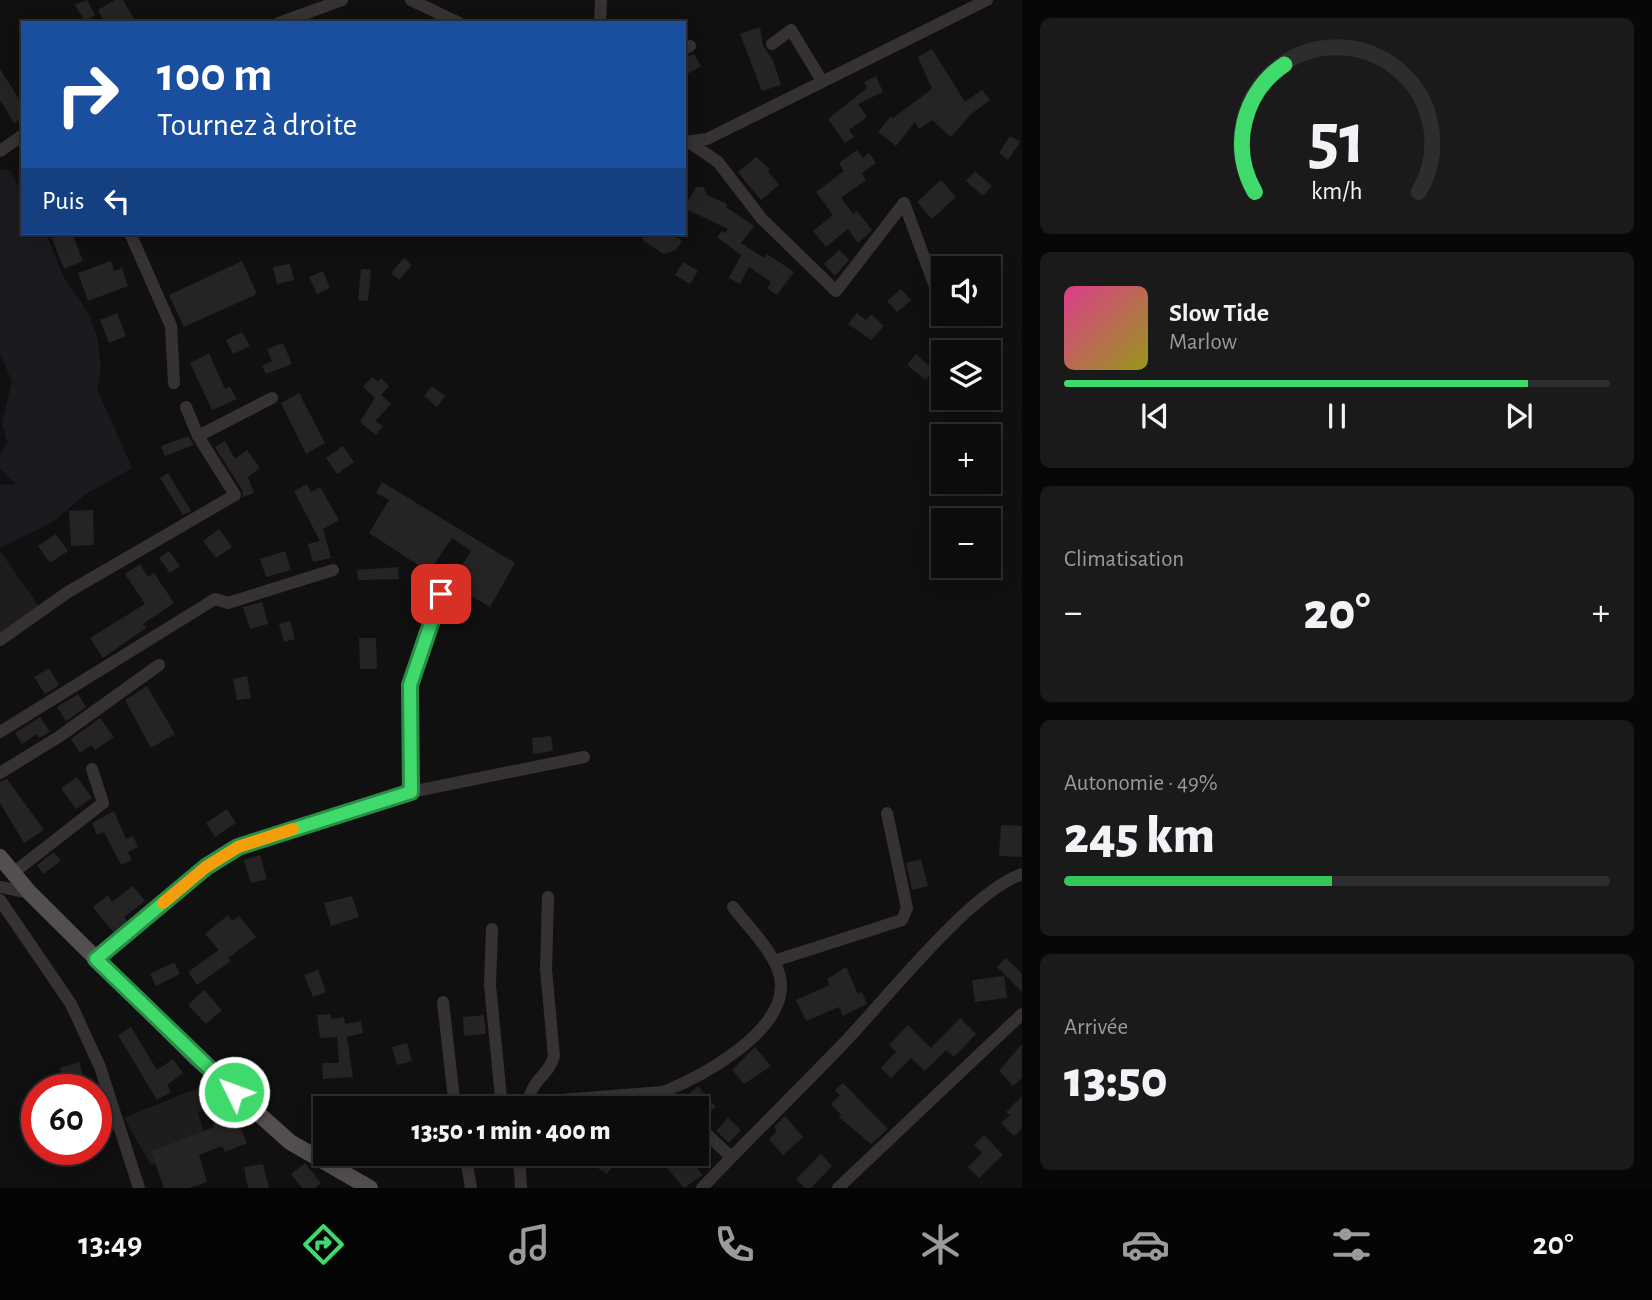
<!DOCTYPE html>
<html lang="fr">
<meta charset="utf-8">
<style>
:root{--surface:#0d0c0d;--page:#1b1a1b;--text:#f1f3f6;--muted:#9a9b9d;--line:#2d2c2e;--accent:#40d96b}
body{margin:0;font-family:"Alegreya Sans",sans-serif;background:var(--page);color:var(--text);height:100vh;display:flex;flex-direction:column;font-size:26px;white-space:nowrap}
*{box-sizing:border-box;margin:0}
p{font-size:23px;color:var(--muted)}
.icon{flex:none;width:38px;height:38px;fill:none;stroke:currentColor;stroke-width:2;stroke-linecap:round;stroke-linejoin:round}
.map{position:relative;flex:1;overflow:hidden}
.side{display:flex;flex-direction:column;gap:18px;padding:18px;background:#070707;width:630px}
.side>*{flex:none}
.banner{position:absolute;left:21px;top:21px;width:665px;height:214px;border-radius:0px;box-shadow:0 4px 18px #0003,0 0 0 2px var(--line);background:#1a4fa0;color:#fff;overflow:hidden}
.fabs{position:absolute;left:931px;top:256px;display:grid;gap:14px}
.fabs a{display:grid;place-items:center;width:70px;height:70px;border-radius:0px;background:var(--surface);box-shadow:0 4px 18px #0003,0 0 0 2px var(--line);font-size:35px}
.speed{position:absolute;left:21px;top:1074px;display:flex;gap:14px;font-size:35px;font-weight:700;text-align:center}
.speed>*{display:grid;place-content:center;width:91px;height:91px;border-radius:50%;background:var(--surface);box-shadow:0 4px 18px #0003,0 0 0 2px var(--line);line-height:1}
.speed .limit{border:10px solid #d22;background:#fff;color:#111}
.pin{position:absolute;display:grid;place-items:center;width:60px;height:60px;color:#fff;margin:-30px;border-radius:14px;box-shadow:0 4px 10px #0006}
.me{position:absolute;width:77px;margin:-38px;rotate:312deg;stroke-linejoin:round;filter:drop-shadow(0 0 5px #0008)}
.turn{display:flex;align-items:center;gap:24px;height:147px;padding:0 21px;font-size:32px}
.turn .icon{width:91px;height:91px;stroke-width:2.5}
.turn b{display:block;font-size:49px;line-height:60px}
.then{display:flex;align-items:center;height:66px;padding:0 21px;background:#0003;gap:14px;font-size:26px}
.big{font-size:52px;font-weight:800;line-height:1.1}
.side .widget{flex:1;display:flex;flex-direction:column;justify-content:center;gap:10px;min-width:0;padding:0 24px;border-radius:10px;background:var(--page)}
.side .dial{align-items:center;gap:0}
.dial svg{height:182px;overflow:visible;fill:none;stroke:var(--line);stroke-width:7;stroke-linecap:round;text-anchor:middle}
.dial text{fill:var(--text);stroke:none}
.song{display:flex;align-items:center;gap:21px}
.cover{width:84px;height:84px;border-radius:10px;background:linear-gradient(135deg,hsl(330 70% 55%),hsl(60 70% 35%))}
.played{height:7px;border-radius:4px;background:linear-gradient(90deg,var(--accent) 85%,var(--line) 85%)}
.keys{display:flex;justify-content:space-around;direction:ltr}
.heat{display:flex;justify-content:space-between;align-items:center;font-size:38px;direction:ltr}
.charge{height:10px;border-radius:5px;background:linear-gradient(90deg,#34c759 49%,var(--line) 0)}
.trip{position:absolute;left:313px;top:1096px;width:396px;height:70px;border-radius:0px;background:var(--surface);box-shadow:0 4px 18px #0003,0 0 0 2px var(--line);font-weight:800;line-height:70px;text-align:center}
.tabs{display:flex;height:112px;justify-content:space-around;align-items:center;background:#050505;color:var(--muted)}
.tabs .icon{width:49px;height:49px}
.tabs .current{color:var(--accent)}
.tabs b{font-size:32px;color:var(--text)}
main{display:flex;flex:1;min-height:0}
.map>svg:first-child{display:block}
.built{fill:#1e1c1d}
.green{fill:#1a1b1e}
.building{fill:#252324}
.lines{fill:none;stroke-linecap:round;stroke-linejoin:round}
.minor{stroke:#363234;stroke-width:12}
.major{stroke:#544e52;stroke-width:16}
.route-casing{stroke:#2a8d46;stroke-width:18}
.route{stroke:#40d96b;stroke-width:12}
.slow{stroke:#f59e0b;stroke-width:12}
</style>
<main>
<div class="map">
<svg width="1022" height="1188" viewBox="0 0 1022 1188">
<rect width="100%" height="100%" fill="#111011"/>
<g class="built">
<path d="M0 551 42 611 0 640Z"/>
<path d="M205 1085 215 1098 198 1113 209 1148 151 1165 124 1118Z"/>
</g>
<path class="green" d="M0 169 10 170 23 195V233H46L64 278 89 314 98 340 101 369 97 389 132 468 86 494 51 523 0 548V485L16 484 0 469V456L7 442 2 423 12 382 0 353Z"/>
<g class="building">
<path d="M87 0 95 15 85 21 75 5Z"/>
<path d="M115 0H123L136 23H105L98 10Z"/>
<path d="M760 27 763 46 773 60 781 85 762 91 740 34Z"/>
<path d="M932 49 965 102 982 90 990 100 971 114 951 137 932 120 919 129 915 122 896 146 878 132 891 116 893 118 932 89 918 57Z"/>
<path d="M694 54 701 66 684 76V58Z"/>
<path d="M0 69 23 105V117L14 123 0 100Z"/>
<path d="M876 76 883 92 858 104 867 117 849 130 854 137 845 143 828 119 867 88 864 82Z"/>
<path d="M1010 136 1020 142 1008 160 999 153Z"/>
<path d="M857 150 863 158 869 153 876 163 862 173 866 180 841 198 853 214 857 211 872 230 858 243 848 229 826 247 813 231 833 215 816 192 844 171 839 163Z"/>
<path d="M756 157 770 169 768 171 779 185 761 200 738 172Z"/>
<path d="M975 171 992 186 983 196 966 181Z"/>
<path d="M941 180 956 197 932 219 917 202Z"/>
<path d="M696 187H703L707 195 727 204 726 207 754 226 741 243 764 258 767 254 794 272 777 295 767 288 771 282 749 267 740 284 729 278 741 255 717 237 722 231 725 233 728 229 684 208Z"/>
<path d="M50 233H72L83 261 64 269Z"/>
<path d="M646 233H677L675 237 682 241 676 250 664 254 642 240Z"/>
<path d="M839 250 849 260 835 276 824 264Z"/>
<path d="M404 258 412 265 399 280 391 273Z"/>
<path d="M111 261 114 271 122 268 128 286 88 301 78 273Z"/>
<path d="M242 261 257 294 184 327 169 295Z"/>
<path d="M683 262 698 271 690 284 675 275Z"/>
<path d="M290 264 294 280 277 284 273 267Z"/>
<path d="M361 269 371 270 368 301 358 300Z"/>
<path d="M323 271 330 288 317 294 309 277Z"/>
<path d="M901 289 911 300 897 312 887 301Z"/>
<path d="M117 313 126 336 109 343 100 320Z"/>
<path d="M857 313 866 320 871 314 884 326 871 340 848 324Z"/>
<path d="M242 332 250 346 233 354 226 340Z"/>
<path d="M283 343 292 364 266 374 262 366 272 361 267 349Z"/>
<path d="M209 353 225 389 230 387 237 399 212 410 190 363Z"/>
<path d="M916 354 933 370 926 380 907 365Z"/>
<path d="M372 377 378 382 381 378 389 386 381 395 391 404 375 421 383 426 376 435 360 422 375 398 363 387Z"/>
<path d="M432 386 445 396 437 407 424 396Z"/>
<path d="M299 393 325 443 306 454 281 403Z"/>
<path d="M188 436 194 445 165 456 161 446Z"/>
<path d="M225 441 235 459 247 450 260 468 248 477 254 493 243 497 242 490 215 447Z"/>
<path d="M343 446 354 462 337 474 326 458Z"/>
<path d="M168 473 191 511 183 515 160 478Z"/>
<path d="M382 482 515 563 490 607 450 584 471 551 452 538 429 572 369 533 389 500 376 493Z"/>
<path d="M307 484 311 492 320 487 339 520 323 529 331 558 313 562 308 544 320 541 294 491Z"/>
<path d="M93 510 94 545 71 546 69 511Z"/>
<path d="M219 529 232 547 216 558 203 541Z"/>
<path d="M56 534 68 551 50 563 38 546Z"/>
<path d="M169 551 180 566 170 573 159 558Z"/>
<path d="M285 551 291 570 266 577 260 559Z"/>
<path d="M140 564 148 577 154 573 174 603 143 624 146 628 103 658 90 638 145 604 125 574Z"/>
<path d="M398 567 399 579 358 580 357 570Z"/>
<path d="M262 602 268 624 250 629 243 607Z"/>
<path d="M290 621 295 639 284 642 279 624Z"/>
<path d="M359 638H376L377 669H360Z"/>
<path d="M49 668 59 685 45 694 34 677Z"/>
<path d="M247 676 251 698 237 700 233 679Z"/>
<path d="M147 686 175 734 151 748 125 700Z"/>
<path d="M78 694 86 707 66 721 57 707Z"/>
<path d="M40 717 50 732 39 738 37 734 22 744 15 733Z"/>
<path d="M100 718 114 737 95 750 91 745 80 753 71 739Z"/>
<path d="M551 736 553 751 533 754 532 738Z"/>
<path d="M77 777 92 798 76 809 61 788Z"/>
<path d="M7 779 44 830 24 843 0 803V782Z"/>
<path d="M227 809 236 823 215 837 206 823Z"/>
<path d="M114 811 126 839 133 836 138 847 128 852 132 860 121 865 104 832 97 835 92 823Z"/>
<path d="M1001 825 1022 826V857L999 856Z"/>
<path d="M54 852 61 861 43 874 37 865Z"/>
<path d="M260 855 267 879 251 883 244 860Z"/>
<path d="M921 859 928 886 912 890 906 863Z"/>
<path d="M133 886 145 901 124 917 127 921 114 933 93 907 108 895 112 902Z"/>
<path d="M352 896 359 917 331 926 324 903Z"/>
<path d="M228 915 232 921 239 916 256 937 228 958 231 961 197 985 188 972 219 950 205 934Z"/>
<path d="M1006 958 1022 974V992L997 967Z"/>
<path d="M174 962 180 974 156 986 150 974Z"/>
<path d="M846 967 858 994 862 992 867 1004 843 1016 839 1007 806 1021 796 1000 830 985 827 979Z"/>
<path d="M318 970 326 992 313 997 304 975Z"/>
<path d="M1004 976 1007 998 975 1002 972 980Z"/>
<path d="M204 990 222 1010 206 1024 188 1005Z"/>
<path d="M331 1014V1019L344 1017 345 1024 361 1021 363 1033 347 1037 353 1077 323 1079 322 1063H339L337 1037 320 1038 317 1015Z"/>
<path d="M484 1015 486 1034 464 1036 463 1017Z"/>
<path d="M960 1018 976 1034 954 1057 946 1050 925 1071 911 1058 891 1078 881 1068 896 1052 889 1045 908 1025 931 1048Z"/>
<path d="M131 1027 157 1070 173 1059 183 1073 167 1085 171 1092 157 1100 118 1035Z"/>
<path d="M407 1043 412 1061 397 1065 392 1047Z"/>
<path d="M1022 1044V1078L1013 1086 999 1071Z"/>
<path d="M755 1047 771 1066 744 1084 732 1070Z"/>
<path d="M79 1062 87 1090H66L60 1068Z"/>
<path d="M843 1083 888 1129 871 1144 839 1117 841 1115 831 1104 840 1095 835 1090Z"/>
<path d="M698 1086 716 1107 703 1118 696 1113V1108H692L684 1098Z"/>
<path d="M1022 1096V1128L1014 1136 1001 1123 1010 1115 1006 1112Z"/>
<path d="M235 1115 247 1143 225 1152 222 1146 199 1155 207 1182 189 1188H164L151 1151 214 1127 213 1124Z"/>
<path d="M785 1116 803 1137 783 1155 769 1139 777 1131 774 1127Z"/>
<path d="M728 1118 741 1130 729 1143 716 1131Z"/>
<path d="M984 1135 1003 1155 979 1178 968 1167 982 1153 974 1145Z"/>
<path d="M594 1153H612L618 1157 607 1174 588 1162Z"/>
<path d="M821 1154 832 1166 811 1188H805L796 1179Z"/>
<path d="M688 1157 703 1175 684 1188 667 1168 678 1159 682 1163Z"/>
<path d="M305 1163 321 1183 315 1188H302L291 1174Z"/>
<path d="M263 1164 269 1188H248L244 1167Z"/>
</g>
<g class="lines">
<g class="minor">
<path d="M411 0 459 23"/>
<path d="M279 23 342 0"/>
<path d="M600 23 601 0"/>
<path d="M772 44 791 30 822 81"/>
<path d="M684 49 690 46"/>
<path d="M684 142 707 139 987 0"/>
<path d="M689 142 718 162 762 219 836 291 904 203 937 292"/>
<path d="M0 151 23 135"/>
<path d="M130 233 171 326 174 383"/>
<path d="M198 436 272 398"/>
<path d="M0 640 68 592 235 495 198 436 186 407"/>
<path d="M0 732 215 599 228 603 333 570"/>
<path d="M0 773 60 736 159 665"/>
<path d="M411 792 410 685 441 594"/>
<path d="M13 873 103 803 92 769"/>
<path d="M0 887 30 893"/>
<path d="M548 897 546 969 554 1056C550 1073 535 1078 530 1095L535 1102 663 1092 680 1108"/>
<path d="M0 900 71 1004 100 1067 139 1188"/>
<path d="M492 929 490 985 502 1108"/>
<path d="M96 959 206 867 238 847 411 792 584 757"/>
<path d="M774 961 902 920 907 908 887 813"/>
<path d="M443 1002 455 1108"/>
<path d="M663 1092C701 1077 783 1033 781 984 780 957 749 928 733 907"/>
<path d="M696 1124 731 1157"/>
<path d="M465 1153 471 1188"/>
<path d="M514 1153 520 1170 521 1188"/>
<path d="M702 1188C747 1140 795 1094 841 1046 884 1002 968 893 1022 874"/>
<path d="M838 1188 1022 1014"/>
</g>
<path class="major" d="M0 857 30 893 196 1058 290 1142 370 1188"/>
</g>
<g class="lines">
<g class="route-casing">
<path id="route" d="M234 1092 96 959 206 867 238 847 411 792 410 685 441 594"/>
</g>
<use href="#route" class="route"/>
<path class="slow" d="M163 903 206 867 238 847 293 829"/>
</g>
</svg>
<div class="fabs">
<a><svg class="icon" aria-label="sound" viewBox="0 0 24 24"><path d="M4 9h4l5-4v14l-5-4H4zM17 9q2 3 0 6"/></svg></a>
<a><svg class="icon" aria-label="layers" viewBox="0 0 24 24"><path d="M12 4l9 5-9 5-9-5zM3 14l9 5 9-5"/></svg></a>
<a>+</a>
<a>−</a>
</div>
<div class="speed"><div class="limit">60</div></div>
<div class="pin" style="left:441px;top:594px;background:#d93025"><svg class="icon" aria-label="arrive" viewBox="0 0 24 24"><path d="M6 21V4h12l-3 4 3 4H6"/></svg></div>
<svg class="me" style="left:234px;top:1092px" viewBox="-20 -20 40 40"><circle r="17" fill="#40d96b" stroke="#fff" stroke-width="3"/><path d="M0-11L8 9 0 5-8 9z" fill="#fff"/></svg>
<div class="trip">13:50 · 1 min · 400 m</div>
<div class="banner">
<div class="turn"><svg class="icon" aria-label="right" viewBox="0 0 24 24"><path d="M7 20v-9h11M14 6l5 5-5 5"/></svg><div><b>100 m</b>Tournez à droite</div></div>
<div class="then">Puis<svg class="icon" aria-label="left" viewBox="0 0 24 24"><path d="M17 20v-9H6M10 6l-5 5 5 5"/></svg></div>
</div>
</div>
<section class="side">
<div class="widget dial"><svg viewBox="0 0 100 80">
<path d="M14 69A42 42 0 1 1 86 69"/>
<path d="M14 69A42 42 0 0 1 27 13" stroke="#40d96b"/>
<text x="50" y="56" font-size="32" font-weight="700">51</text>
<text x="50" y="72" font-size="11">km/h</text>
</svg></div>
<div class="widget">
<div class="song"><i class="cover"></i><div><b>Slow Tide</b><p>Marlow</p></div></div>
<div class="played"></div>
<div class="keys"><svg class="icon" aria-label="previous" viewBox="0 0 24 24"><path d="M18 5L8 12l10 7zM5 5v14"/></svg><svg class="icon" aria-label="pause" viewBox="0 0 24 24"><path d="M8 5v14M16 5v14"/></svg><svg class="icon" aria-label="next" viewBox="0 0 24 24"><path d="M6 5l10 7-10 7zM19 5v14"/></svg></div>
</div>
<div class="widget"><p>Climatisation</p>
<div class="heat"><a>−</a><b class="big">20°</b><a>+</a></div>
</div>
<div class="widget"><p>Autonomie · 49%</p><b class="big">245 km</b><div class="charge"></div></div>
<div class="widget"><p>Arrivée</p><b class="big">13:50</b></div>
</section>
</main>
<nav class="tabs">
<b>13:49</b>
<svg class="icon current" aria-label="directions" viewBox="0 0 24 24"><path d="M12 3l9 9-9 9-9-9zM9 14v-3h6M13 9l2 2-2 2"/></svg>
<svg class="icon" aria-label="music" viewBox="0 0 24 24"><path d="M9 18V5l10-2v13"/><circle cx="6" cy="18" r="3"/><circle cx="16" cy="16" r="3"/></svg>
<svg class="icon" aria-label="phone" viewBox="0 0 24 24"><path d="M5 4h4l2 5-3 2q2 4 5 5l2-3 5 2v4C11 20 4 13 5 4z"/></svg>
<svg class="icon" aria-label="climate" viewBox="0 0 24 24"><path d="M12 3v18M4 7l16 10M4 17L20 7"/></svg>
<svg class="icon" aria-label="car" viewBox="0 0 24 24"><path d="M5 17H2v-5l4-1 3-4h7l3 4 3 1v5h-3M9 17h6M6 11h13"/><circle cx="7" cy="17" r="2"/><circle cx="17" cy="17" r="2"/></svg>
<svg class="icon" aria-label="filters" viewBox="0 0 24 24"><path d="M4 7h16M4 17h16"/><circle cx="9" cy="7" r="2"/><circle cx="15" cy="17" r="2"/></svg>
<b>20°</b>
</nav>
